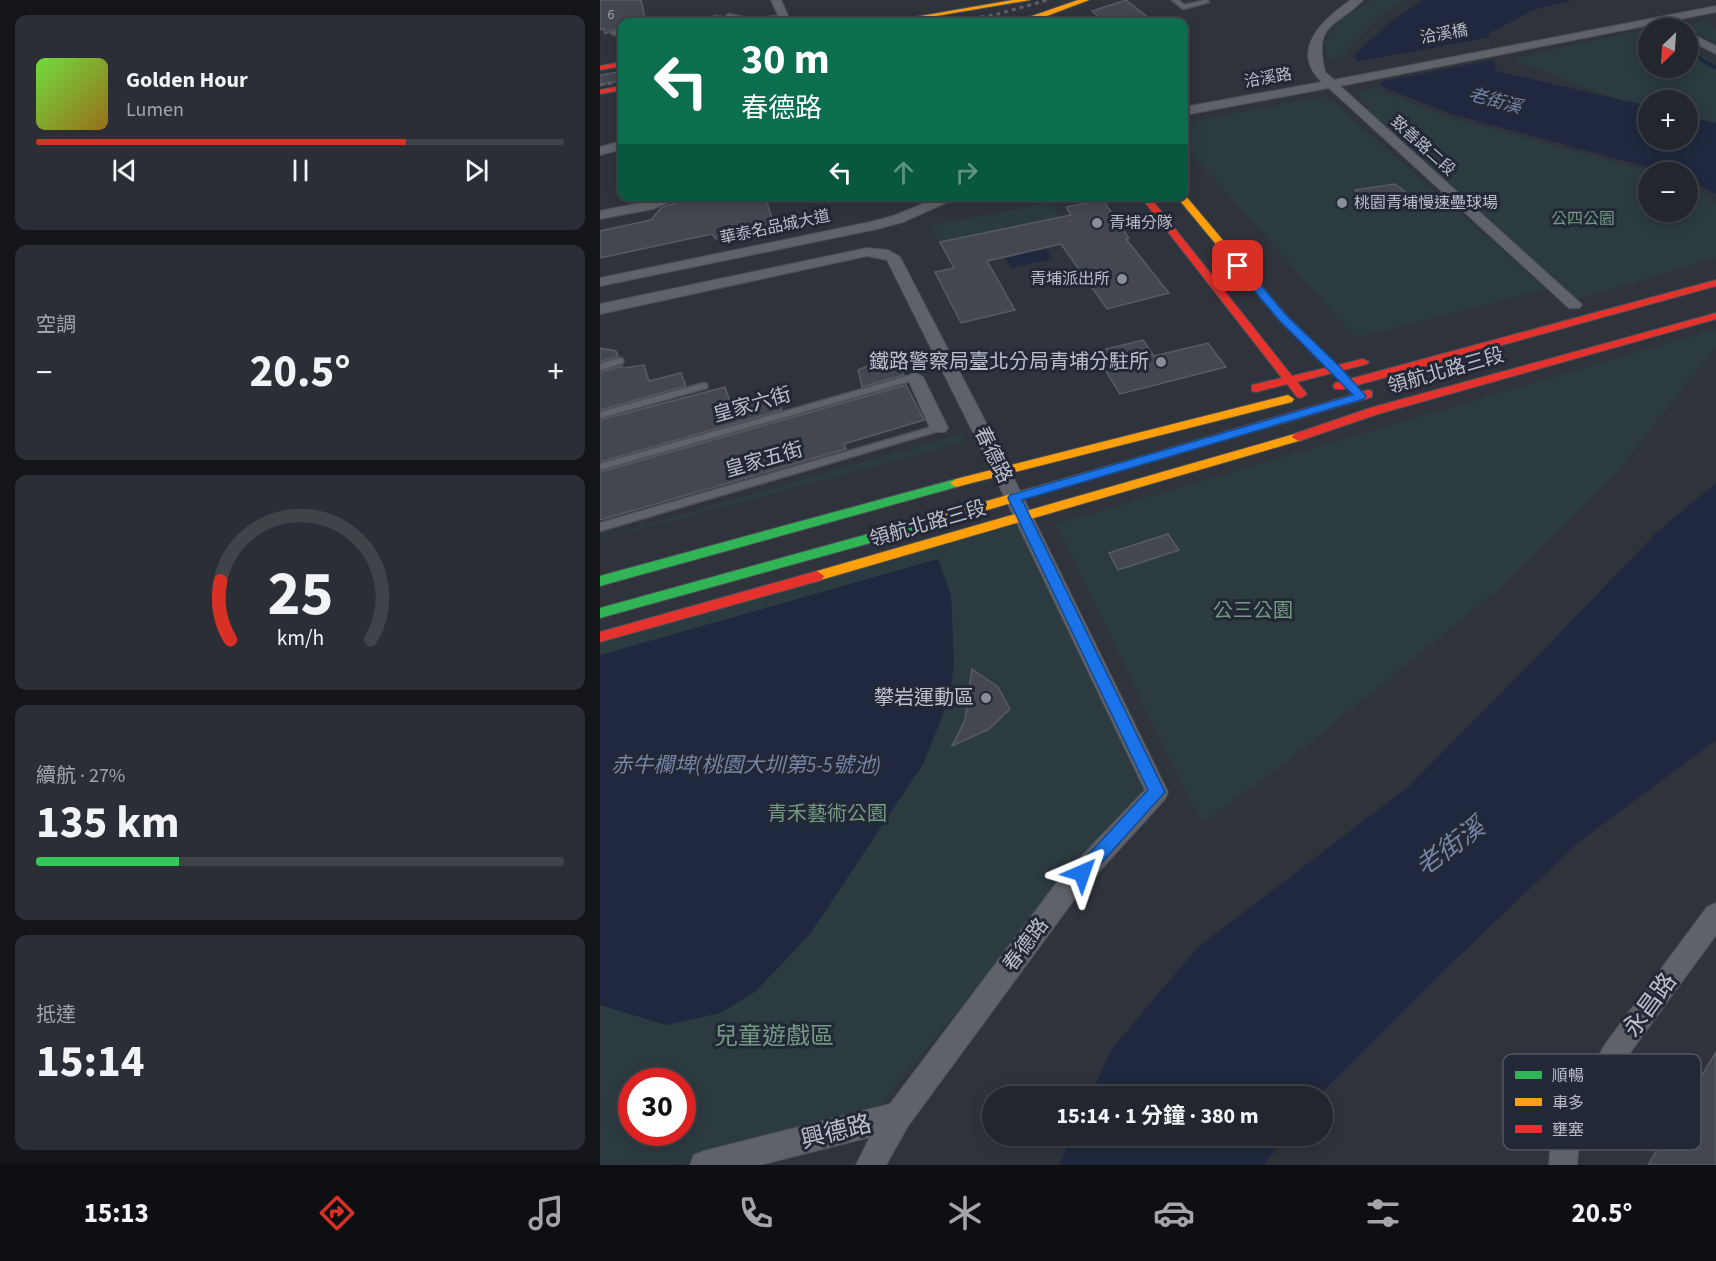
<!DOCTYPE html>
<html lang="zh-TW">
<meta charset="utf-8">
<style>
:root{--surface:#23262c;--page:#2b2e34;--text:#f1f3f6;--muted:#a3a5a9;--line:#404348;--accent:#d93025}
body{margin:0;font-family:"Source Sans 3","Noto Sans TC",sans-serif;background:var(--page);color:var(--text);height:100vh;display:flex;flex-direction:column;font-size:22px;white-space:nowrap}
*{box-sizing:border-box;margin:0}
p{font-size:20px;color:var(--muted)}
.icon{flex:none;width:33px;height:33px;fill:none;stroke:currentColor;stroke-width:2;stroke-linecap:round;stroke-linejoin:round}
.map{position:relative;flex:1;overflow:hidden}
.drawer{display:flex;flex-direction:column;gap:15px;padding:15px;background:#131518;width:600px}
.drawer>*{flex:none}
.banner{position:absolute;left:18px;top:18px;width:570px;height:183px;border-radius:12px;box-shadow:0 3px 15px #0003,0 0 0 2px var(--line);background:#0b6e4f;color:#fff;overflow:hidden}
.needle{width:39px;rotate:205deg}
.tools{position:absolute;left:1038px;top:18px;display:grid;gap:12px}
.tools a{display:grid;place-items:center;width:60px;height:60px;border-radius:50%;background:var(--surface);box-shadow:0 3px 15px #0003,0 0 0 2px var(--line);font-size:30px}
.speed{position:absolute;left:18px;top:1068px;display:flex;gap:12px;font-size:30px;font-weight:700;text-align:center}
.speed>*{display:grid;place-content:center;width:78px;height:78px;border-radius:50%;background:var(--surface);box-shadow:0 3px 15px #0003,0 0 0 2px var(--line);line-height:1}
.speed .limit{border:9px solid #d22;background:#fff;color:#111}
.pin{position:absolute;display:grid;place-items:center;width:51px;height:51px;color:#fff;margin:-26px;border-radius:12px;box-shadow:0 3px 9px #0006}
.me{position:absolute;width:66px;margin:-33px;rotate:43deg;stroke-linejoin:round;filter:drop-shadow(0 0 4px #0008)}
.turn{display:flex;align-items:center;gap:21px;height:126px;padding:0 24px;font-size:27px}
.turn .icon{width:78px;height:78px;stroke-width:2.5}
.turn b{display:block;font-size:42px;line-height:51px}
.lanes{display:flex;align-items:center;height:57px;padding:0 24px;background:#0003;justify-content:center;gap:30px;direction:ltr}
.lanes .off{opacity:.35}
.big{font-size:45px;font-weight:700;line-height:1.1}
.drawer .card{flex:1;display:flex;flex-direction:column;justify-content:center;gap:9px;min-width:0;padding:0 21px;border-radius:12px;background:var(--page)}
.drawer .dial{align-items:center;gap:0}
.dial svg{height:156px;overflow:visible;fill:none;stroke:var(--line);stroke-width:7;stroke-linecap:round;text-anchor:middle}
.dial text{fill:var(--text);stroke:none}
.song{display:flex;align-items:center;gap:18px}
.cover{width:72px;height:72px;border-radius:9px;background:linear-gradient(135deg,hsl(100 70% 55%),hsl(40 70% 35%))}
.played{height:6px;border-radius:3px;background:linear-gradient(90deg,var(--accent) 70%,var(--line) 70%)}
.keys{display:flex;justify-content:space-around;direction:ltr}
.heat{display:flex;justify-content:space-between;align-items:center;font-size:33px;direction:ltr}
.charge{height:9px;border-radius:4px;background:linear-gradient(90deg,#34c759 27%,var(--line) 0)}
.trip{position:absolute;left:382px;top:1086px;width:351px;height:60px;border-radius:30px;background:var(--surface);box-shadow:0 3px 15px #0003,0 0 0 2px var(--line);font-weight:700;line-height:60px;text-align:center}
.tabs{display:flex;height:96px;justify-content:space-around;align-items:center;background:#0e0f12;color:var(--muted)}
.tabs .icon{width:42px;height:42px}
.tabs .selected{color:var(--accent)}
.tabs b{font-size:27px;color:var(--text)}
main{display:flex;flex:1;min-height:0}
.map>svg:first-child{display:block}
.green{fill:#2c3b40;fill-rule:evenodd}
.water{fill:#1f283e}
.pier{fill:#2f333b}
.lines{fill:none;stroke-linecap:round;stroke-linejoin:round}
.stream{stroke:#1f283e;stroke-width:4}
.building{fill:#44474f;stroke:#575b62;stroke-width:1.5}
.lane-casing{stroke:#4c5057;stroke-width:3}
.street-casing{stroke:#4c5057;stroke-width:2}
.fast-casing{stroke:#4c5057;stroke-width:2}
.slow-casing{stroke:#4c5057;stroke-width:2}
.jam-casing{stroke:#4c5057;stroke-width:2}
.lane{fill:#5f6268;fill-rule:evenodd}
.street{fill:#5f6268;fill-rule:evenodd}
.fast{fill:#30b455;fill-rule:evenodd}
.slow{fill:#ff9f0a;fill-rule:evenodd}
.jam{fill:#e5322d;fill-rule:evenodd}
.rail{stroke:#5d6067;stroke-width:3;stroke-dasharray:4 4;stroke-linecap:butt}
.route{fill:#1a73e8;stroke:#114b97;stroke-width:1.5}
.poi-dot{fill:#898e98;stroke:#222836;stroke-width:2}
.labels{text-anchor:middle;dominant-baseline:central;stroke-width:6;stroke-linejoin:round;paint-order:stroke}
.far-number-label{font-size:14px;fill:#9ca1ab}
.far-street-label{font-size:16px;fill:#babfca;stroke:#222836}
.far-poi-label{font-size:16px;fill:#babfca;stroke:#222836;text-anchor:start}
.far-park-label{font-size:16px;fill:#749981;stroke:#222836}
.far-water-label{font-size:18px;font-style:italic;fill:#7786a5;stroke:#222836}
.poi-label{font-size:20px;fill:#babfca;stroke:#222836;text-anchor:end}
.street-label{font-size:20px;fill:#babfca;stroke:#222836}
.park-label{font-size:20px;fill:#749981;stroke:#222836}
.water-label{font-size:21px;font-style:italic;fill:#7786a5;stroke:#222836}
.near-street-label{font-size:24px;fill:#babfca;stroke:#222836}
.near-park-label{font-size:24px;fill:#749981;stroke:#222836}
.near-water-label{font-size:26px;font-style:italic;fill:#7786a5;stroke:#222836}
.key{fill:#222836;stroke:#505562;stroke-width:1.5}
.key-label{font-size:16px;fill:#babfca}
</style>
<main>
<section class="drawer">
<div class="card">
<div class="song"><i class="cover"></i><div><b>Golden Hour</b><p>Lumen</p></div></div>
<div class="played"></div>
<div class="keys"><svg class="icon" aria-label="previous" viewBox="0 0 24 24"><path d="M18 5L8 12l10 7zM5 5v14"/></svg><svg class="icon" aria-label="pause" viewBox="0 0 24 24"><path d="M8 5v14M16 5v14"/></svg><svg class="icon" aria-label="next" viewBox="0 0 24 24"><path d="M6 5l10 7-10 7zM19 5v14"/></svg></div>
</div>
<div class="card"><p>空調</p>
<div class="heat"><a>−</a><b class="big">20.5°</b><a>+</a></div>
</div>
<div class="card dial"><svg viewBox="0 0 100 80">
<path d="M14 69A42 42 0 1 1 86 69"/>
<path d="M14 69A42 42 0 0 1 9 39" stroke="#d93025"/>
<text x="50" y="56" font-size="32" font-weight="700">25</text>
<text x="50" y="72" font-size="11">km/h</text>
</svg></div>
<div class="card"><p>續航 · 27%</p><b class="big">135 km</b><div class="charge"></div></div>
<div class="card"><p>抵達</p><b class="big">15:14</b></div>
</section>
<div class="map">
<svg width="1116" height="1165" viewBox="0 0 1116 1165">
<rect width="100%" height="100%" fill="#2f333b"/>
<g class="green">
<path d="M774 0H805C780 12 761 34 744 55L727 58 726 39 741 19Z"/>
<path d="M1104 22 1116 29V44L1084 26Z"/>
<path d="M1041 30H1048V68H1088V46L1116 63V124L1088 117V100H1048V108L1042 106 999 93 912 59Z"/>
<path d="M779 87 781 91 845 116 1052 172H1048V212H1088V184L1116 203V258L975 300 777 121 757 93Z"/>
<path d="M726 96 946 289 756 338 584 145V123Z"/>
<path d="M451 202 461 217 340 242 332 226Z"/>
<path d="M1116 329V346L1015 474 895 592 670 775 603 821 587 795 456 524Z"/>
<path d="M361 434 365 442 0 540V538Z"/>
<path d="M422 523 551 791 441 910 279 1106 74 1165H0V643ZM32 1082H82V1132H32Z"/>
</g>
<g class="water">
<path d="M823 0H973L933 10 888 34 896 71 1048 106V140H1088V117L1116 123V194L1088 179V172H1066L851 114 785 88 753 56 792 21Z"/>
<path d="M446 249 452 259 411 268 405 258Z"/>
<path d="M1116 483V740L980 841 842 972 718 1096H490L511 1050 597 948 808 787 938 656 1056 533Z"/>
<path d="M338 559 351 595 354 666 348 702 323 764 210 934 155 992 120 1013 66 1025 0 1005V655Z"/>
<path d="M472 1136H685L664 1165H459Z"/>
</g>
<path class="pier" d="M892 37 897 59 775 83 755 62Z"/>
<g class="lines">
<path class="stream" d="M1088 51 1116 68"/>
</g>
<g class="building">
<path d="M0 0H41L46 22H22V31L15 29 5 34 4 29 0 30Z"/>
<path d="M526 0 554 22H504L492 11Z"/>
<path d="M18 72 19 81 0 85V75Z"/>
<path d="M795 184 812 197 770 208 755 190Z"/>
<path d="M93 196H165L174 225 116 239 112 234 0 258V231L51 220 61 208Z"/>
<path d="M503 200 529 238 526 239 569 293 507 309 461 244 387 261 415 310 361 323 335 272 354 268 340 242 471 215 466 207Z"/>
<path d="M543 340 554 356 608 343 626 367 520 394 494 352Z"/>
<path d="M0 348 16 351 18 356 0 362Z"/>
<path d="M291 354 304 375 262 387 258 370 276 363V361Z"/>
<path d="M44 365 49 381 81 373 86 386 0 410V372L22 366 24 368Z"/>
<path d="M306 385 324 420 244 444 246 449 0 520V472Z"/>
<path d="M125 387 131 404H145L174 395 182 410 0 462V420Z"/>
<path d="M568 534 579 550 518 570 509 553Z"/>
<path d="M372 669 398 687 410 709 389 729 352 746 365 720Z"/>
<path d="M1116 1052V1165H1048L1085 1103Z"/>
</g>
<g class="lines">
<g class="lane-casing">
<g id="lane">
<path d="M572 0H578L584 5 602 1 601 0H607L609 2 583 9Z"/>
<path d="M129 14 152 19 184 15 187 17 154 22H141L143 20 127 17 126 16Z"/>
<path d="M115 16 136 20 139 22H130L113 19 112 18Z"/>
<path d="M101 18 115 21 116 22 99 21 98 20Z"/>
<path d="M93 20 96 22H86L87 21Z"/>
<path d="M14 31 22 33V37L12 34 11 33Z"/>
<path d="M20 358 23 359V363L0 370V364Z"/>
<path d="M315 374 319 377 318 379 0 470V464Z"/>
<path d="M104 383 107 384V388L0 418V412Z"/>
<path d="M339 425 344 428 342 430 0 531V523Z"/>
</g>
</g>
<g class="street-casing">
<g id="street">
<path d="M171 0H181L191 22H181Z"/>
<path d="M751 0H763C736 28 713 22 725 72L734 80 1116 6V12L740 86 979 302 982 305 979 308H969L729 88 584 115V107L722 82C688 51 724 18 751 0Z"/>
<path d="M1088 32 1116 46V54L1088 39Z"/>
<path d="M22 141V149L0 155V147Z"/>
<path d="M63 196H84L53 209 0 219V211L45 202Z"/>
<path d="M342 196H361L303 222 277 229 0 286V278L270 222 293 216Z"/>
<path d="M267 248 288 250 300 257 397 444 568 792 565 799 476 897 308 1126 286 1165H256L270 1137 160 1165H90L94 1155 104 1151 290 1104 458 881 545 790 379 444 287 260 267 256 0 314V304Z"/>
<path d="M315 372 323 377 348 428 345 432H333L330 428 307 377Z"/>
<path d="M1116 903V935L1024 1061 979 1143 977 1165H949L951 1140 955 1130 1006 1043 1107 907Z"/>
</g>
</g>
<g class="fast-casing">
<g id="fast">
<path d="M356 479 360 480 362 483 360 486 0 586V576Z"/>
<path d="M319 520 324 522 325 525 324 528 0 618V608Z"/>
</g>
</g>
<g class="slow-casing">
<g id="slow">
<path d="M413 0H430L301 22H286Z"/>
<path d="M478 0H489L436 20 401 22 432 16Z"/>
<path d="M584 194 686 315 749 377V381H741L678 319 576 196H584Z"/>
<path d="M688 395 694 399 692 402 356 487 350 483 356 479Z"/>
<path d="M698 433 704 437 702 440 217 581 210 576 217 571Z"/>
<path d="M574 447 580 451 578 454 319 530 313 525 314 522Z"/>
</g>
</g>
<g class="jam-casing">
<g id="jam">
<path d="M22 62V66L0 70V66Z"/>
<path d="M22 86V90L0 94V90Z"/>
<path d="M540 196H549L692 376 763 359 769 362 767 364 697 382 707 394 701 398 697 397 687 384 656 392 652 391V385L682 378Z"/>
<path d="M1116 280V286L743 389H735L733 386 735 383Z"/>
<path d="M1116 313V319L778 414 702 440 698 441 692 437 694 434 770 408Z"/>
<path d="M768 390 772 391V397L574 455 568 451 570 448Z"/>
<path d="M217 571 224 576 222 580 0 642V632Z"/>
</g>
</g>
<use href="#lane" class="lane"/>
<use href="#street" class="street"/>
<use href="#fast" class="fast"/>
<use href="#slow" class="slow"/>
<use href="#jam" class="jam"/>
<g class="rail">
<path d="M349 22 394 15 448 0"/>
<path d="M0 85 22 81"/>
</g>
</g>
<path class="route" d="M638 262 642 263 686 315 740 367 766 396 764 399 422 500 565 792 487 879 482 881 476 879 473 873 476 868 548 790 408 498 410 495 753 395 679 320 635 268 633 266Z"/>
<g class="poi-dot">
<circle cx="742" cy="203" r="6"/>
<circle cx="497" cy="223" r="6"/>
<circle cx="522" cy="279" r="6"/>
<circle cx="561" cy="362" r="6"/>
<circle cx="386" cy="698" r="6"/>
</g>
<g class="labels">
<g class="far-number-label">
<text x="11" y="15">6</text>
</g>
<g class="far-street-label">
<text transform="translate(844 34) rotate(-10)">洽溪橋</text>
<text transform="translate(668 78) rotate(-10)">洽溪路</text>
<text transform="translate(823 146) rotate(42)">致善路二段</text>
<text transform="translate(175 227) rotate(-12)">華泰名品城大道</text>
</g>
<g class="far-poi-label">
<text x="754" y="203">桃園青埔慢速壘球場</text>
<text x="509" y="223">青埔分隊</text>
<text x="510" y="279" text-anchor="end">青埔派出所</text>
</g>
<g class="far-park-label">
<text x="983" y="219">公四公園</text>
</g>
<g class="far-water-label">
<text transform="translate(895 101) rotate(15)">老街溪</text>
</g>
<g class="poi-label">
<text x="549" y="362">鐵路警察局臺北分局青埔分駐所</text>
<text x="374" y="698">攀岩運動區</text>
</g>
<g class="street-label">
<text transform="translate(846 371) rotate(-16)">領航北路三段</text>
<text transform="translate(152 405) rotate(-16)">皇家六街</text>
<text transform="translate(393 455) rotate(64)">春德路</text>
<text transform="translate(164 460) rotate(-16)">皇家五街</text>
<text transform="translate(328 524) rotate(-16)">領航北路三段</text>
<text transform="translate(426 945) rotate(-53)">春德路</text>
</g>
<g class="park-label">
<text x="653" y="611">公三公園</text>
<text x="227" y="814">青禾藝術公園</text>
</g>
<g class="water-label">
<text x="146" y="765">赤牛欄埤(桃園大圳第5-5號池)</text>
</g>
<g class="near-street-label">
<text transform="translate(1050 1005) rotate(-54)">永昌路</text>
<text transform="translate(236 1132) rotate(-14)">興德路</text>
</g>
<g class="near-park-label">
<text x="174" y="1036">兒童遊戲區</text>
</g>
<g class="near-water-label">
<text transform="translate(850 847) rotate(-36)">老街溪</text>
</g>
</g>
<rect x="903" y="1054" width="198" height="96" rx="9" class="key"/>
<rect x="915" y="1071" width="27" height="8" fill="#30b455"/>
<rect x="915" y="1098" width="27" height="8" fill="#ff9f0a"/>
<rect x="915" y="1125" width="27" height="8" fill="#e5322d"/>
<g class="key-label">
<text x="952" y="1081">順暢</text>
<text x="952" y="1108">車多</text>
<text x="952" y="1135">壅塞</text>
</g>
</svg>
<div class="tools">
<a><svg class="needle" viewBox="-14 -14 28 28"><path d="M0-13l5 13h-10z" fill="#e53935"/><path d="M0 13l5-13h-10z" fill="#a3a5a9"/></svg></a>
<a>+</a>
<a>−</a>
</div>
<div class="speed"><div class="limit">30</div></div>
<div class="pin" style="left:638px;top:266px;background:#d93025"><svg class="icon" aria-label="arrive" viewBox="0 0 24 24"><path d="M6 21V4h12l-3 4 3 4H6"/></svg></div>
<svg class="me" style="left:482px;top:873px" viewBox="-20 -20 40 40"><path d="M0-17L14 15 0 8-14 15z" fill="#1a73e8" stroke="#fff" stroke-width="4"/></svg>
<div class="trip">15:14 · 1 分鐘 · 380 m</div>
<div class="banner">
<div class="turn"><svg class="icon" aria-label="left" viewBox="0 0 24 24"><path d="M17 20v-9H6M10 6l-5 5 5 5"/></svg><div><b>30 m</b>春德路</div></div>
<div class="lanes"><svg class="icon" aria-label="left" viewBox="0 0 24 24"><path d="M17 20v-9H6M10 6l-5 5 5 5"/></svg><svg class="icon off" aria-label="ahead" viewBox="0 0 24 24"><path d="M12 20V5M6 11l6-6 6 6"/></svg><svg class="icon off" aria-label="right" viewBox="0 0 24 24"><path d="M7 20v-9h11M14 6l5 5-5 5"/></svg></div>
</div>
</div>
</main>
<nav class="tabs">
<b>15:13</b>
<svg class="icon selected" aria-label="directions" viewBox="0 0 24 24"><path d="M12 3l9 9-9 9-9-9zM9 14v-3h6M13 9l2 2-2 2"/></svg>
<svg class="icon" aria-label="music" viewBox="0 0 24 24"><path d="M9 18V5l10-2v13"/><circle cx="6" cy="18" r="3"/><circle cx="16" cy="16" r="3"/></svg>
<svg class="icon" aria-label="phone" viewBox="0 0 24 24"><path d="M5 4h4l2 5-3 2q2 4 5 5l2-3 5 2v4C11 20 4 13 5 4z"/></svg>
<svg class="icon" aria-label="climate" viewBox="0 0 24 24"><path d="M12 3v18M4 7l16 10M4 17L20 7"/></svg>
<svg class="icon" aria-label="car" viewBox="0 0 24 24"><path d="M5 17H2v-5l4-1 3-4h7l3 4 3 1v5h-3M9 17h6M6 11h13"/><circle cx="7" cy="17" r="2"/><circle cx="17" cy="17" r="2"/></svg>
<svg class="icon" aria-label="filters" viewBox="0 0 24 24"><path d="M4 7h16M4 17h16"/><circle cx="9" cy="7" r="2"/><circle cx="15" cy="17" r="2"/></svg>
<b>20.5°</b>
</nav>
